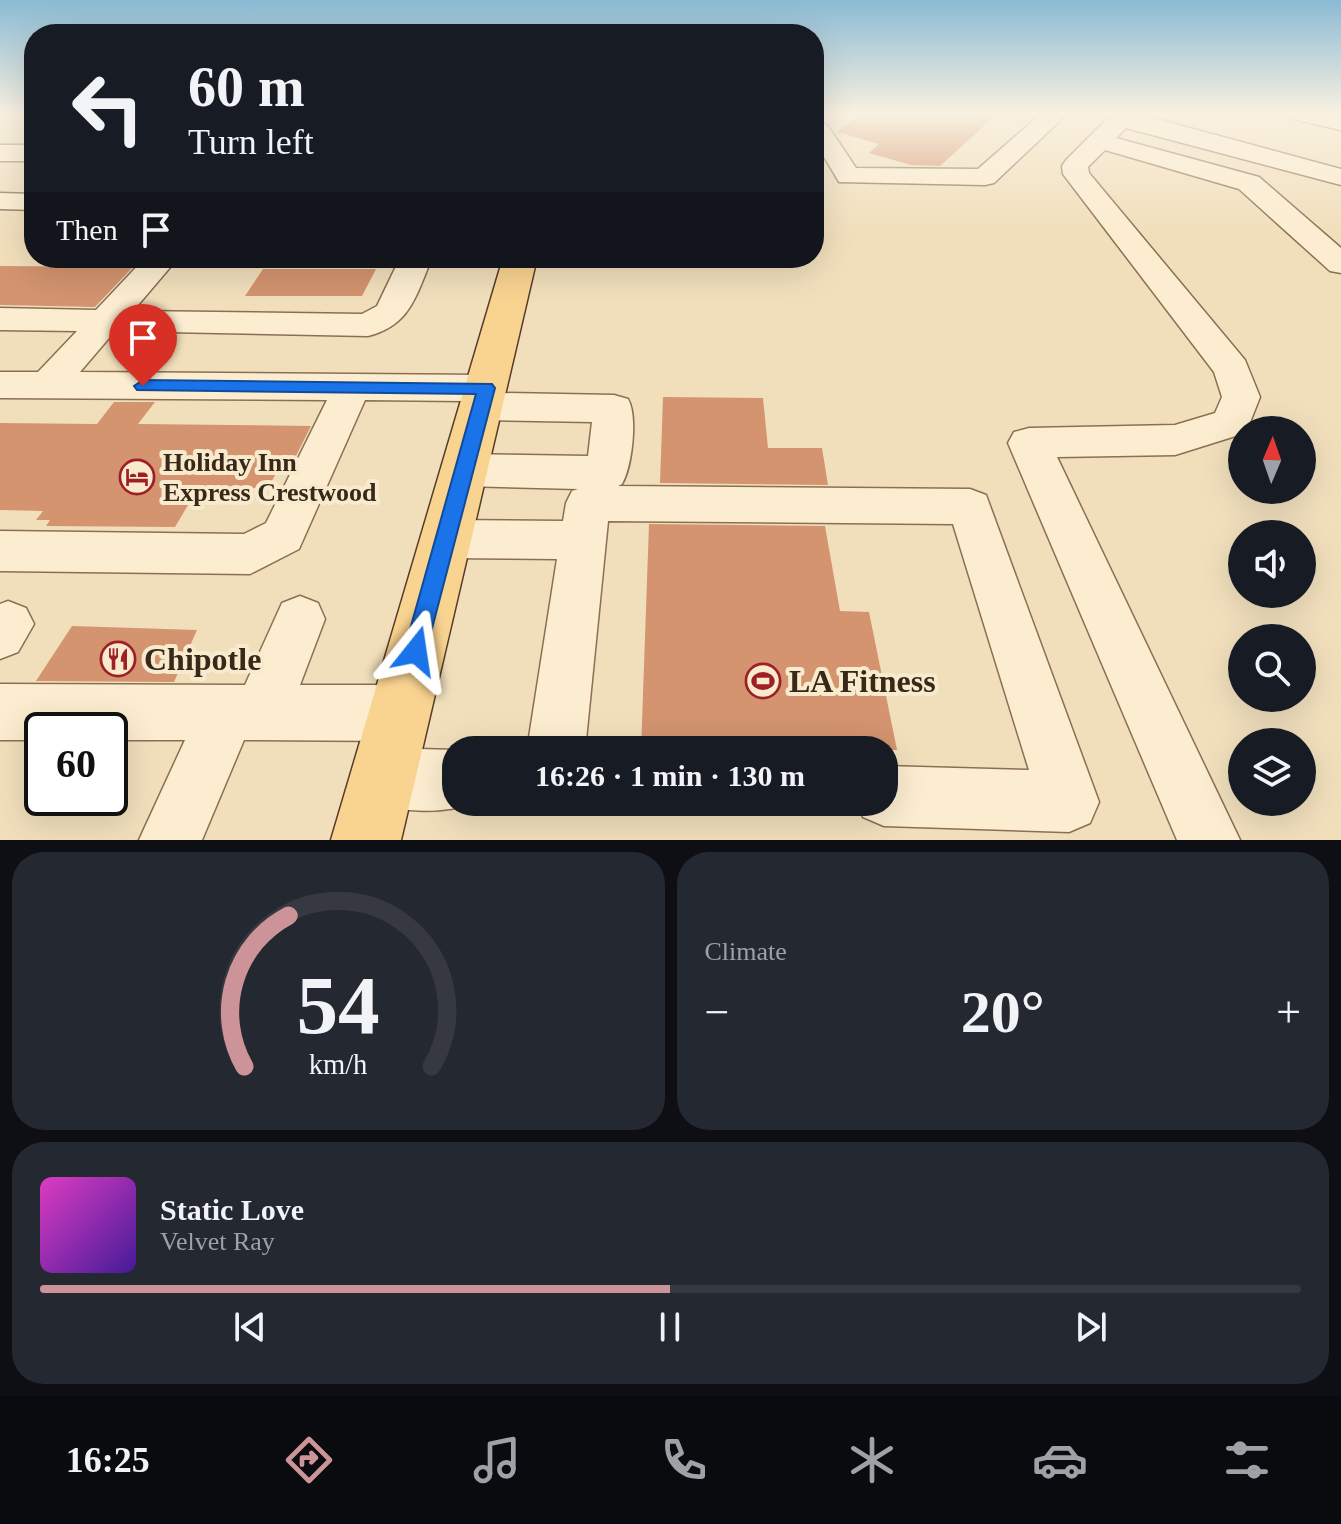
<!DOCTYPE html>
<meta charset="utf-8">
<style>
:root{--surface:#171b24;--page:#242831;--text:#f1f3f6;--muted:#9ea1a6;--line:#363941;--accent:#cc9498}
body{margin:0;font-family:Georgia,serif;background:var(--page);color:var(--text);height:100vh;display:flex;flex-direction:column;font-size:30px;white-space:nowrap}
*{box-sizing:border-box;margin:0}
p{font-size:26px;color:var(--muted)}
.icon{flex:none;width:44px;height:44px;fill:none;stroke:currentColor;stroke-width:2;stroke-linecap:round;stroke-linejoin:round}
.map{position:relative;height:840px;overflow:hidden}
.panel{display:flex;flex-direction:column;gap:12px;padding:12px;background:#0d0f14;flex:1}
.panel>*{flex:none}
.top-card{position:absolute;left:24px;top:24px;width:800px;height:244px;border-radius:32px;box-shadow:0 8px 32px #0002;background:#171b24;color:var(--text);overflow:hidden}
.needle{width:52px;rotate:2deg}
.controls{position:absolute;left:1228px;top:416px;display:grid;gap:16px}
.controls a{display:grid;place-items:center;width:88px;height:88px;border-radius:50%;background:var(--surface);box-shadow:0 8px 32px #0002;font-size:40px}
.speed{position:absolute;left:24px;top:712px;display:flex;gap:16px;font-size:40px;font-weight:700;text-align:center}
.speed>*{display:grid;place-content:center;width:104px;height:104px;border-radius:50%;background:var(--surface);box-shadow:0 8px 32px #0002;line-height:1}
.speed .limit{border:4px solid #111;border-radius:12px;background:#fff;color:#111}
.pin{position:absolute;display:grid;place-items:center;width:68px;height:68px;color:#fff;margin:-82px -34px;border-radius:50% 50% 50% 0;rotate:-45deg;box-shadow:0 0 8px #0007}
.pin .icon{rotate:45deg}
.me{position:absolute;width:88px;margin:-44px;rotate:15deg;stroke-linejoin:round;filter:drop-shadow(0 0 6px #0008)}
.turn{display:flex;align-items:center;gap:28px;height:168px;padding:0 32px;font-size:36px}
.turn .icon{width:104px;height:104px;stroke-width:2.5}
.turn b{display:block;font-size:56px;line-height:68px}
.then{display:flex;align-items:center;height:76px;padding:0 32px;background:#0003;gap:16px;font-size:30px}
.big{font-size:60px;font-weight:700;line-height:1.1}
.panel .tile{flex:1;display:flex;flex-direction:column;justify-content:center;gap:12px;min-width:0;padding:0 28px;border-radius:32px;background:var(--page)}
.panel .dial{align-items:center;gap:0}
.dial svg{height:208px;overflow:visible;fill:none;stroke:var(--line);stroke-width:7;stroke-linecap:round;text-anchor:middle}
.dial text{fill:var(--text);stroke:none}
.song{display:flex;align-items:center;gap:24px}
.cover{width:96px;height:96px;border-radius:12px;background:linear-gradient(135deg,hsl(310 70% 55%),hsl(260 70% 35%))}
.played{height:8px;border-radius:4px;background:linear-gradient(90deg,var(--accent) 50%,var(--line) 50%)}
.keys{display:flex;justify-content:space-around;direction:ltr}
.heat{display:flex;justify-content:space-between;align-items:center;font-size:44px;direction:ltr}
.panel .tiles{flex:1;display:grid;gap:12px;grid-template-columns:1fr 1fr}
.tile:last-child{grid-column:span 2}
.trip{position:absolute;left:442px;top:736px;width:456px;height:80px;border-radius:32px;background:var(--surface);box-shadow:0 8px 32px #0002;font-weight:700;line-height:80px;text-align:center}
.tab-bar{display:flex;height:128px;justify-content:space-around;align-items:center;background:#090b0e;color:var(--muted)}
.tab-bar .icon{width:56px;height:56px}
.tab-bar .selected{color:var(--accent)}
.tab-bar b{font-size:36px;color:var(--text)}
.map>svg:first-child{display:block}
.building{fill:#d3946f}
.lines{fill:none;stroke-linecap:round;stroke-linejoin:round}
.minor-casing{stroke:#8b6f54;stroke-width:3}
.major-casing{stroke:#573d29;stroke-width:3}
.minor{fill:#fcedd0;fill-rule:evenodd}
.major{fill:#f9d390;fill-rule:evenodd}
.route{fill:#1a73e8;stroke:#114b97;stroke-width:2}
.labels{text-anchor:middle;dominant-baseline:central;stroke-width:8;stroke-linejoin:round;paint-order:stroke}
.poi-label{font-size:26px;font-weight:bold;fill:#38281a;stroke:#f8eacd;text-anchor:start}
.near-poi-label{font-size:32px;font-weight:bold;fill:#38281a;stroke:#f8eacd;text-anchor:start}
</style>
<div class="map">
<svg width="1341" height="840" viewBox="0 0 1341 840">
<rect width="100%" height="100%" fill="#f1dfbc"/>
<g class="building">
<path d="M861 114H997L940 166 911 165 869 153 879 144 837 132Z"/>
<path d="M0 266 133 267 95 307 0 305Z"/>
<path d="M263 269H376L362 296H245Z"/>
<path d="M663 397 763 398 768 448H822L828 485 660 483Z"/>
<path d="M114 402H155L138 424 311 426 291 466H280L268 488H251L250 496 194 495 175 527 46 526 50 520H36L43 511 0 510V423L97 424Z"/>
<path d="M649 524 825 526 840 611 869 612 897 750H641Z"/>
<path d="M72 626 197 630 174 682 36 681Z"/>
</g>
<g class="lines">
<g class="minor-casing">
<g id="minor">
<path d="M1041 114H1067L994 183 985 185 839 182 814 140V118L828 126 856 168 978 169Z"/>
<path d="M1112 114H1138L1341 169V185L1126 128 1116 138 1259 177 1341 248V273L1330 271 1239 189 1105 150 1088 167 1089 173 1245 360 1260 397 1247 430H1242V434L1175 455 1057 457 1240 840H1177L1008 443 1014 432 1029 428 1175 425 1215 413 1222 397 1214 372 1063 174 1062 166 1066 160Z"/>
<path d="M1289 114 1341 116V130L1293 119Z"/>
<rect x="0" y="145" width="34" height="16"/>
<path d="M0 193 34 194V210L0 209Z"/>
<path d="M145 258H178L133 311 362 314 377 306 400 258H432C416 295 411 325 368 336L115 331 80 372 486 375 500 379 505 388 502 393 614 395 628 399C638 416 632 467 622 484L618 486 970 489 986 495 1099 802 1090 823 1069 832 884 826 863 817 856 802H884V766L1029 770 953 524 608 521 585 750H527L557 559 446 558 430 552 423 539 430 526 446 520 563 521 566 503 572 491 578 489 464 486 449 481 443 470 449 459 464 454 588 456 592 422 481 420 467 416 461 406 464 401 365 400 299 549 250 574 0 571V531L244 534 266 523 327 400 0 398V372H38L77 331 0 330V308L96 310Z"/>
<path d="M300 596 318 603 325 619 300 685H400L420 693 428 713 420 733 400 741 244 740 202 840H139L185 740H110V730H42V740H0V684L245 685 282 603Z"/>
<path d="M8 601 26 608 34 624 18 652 0 659V604Z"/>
<path d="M383 748 456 750V802H475C442 816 395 812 362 799L353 778 362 757Z"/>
</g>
</g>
<g class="major-casing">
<path id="major" d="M503 258H537L401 840H331Z"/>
</g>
<use href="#minor" class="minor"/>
<use href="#major" class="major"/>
</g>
<linearGradient id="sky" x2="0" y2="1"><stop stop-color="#8bbad4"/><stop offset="0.49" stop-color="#f9f1e1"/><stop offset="1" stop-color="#f9f1e1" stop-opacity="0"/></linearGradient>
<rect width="1341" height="232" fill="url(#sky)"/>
<path class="route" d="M143 380 492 384 495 388 424 659 416 662 407 659 404 651 476 394 137 390 134 386Z"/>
<defs>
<g id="hotel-ring" transform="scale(1.8)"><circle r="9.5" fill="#f8eacd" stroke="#9f1f26" stroke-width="1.5"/><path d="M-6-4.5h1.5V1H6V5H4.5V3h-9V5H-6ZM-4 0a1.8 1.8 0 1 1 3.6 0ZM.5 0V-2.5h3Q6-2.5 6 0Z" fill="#9f1f26"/></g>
<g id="restaurant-ring" transform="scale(1.8)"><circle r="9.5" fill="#f8eacd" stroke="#9f1f26" stroke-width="1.5"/><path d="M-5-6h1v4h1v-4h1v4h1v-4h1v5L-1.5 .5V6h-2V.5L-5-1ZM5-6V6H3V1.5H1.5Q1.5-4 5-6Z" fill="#9f1f26"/></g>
<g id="stadium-ring" transform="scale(1.8)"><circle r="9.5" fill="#f8eacd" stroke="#9f1f26" stroke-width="1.5"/><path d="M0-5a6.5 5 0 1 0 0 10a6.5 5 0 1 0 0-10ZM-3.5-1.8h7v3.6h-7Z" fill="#9f1f26"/></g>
</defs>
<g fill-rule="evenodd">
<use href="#hotel-ring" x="137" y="477"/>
<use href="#restaurant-ring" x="118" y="659"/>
<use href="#stadium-ring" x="763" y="681"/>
</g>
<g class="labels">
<g class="poi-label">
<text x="163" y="462">Holiday Inn<tspan x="163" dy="30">Express Crestwood</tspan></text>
</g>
<g class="near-poi-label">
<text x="144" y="659">Chipotle</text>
<text x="789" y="681">LA Fitness</text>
</g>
</g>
</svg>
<div class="controls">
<a><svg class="needle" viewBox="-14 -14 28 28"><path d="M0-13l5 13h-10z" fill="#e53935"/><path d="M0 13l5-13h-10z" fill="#9ea1a6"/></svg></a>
<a><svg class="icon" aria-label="sound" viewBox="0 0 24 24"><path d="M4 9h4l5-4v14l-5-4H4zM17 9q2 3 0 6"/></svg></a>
<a><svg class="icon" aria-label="search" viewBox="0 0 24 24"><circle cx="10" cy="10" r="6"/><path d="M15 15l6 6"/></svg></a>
<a><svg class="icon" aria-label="layers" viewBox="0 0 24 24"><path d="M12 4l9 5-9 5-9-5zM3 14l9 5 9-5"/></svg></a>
</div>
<div class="speed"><div class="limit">60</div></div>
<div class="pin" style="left:143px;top:386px;background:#d93025"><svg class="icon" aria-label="arrive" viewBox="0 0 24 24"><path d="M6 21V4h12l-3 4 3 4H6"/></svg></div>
<svg class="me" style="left:416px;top:651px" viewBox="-20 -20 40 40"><path d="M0-17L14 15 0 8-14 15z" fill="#1a73e8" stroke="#fff" stroke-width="4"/></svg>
<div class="trip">16:26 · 1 min · 130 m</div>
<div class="top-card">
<div class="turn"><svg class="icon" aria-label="left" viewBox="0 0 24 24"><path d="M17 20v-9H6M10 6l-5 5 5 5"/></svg><div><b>60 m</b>Turn left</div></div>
<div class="then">Then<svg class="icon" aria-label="arrive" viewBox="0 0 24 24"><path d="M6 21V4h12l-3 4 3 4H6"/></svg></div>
</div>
</div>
<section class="panel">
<div class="tiles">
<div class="tile dial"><svg viewBox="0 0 100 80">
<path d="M14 69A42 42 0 1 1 86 69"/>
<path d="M14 69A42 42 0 0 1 31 11" stroke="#cc9498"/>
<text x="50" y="56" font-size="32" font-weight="700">54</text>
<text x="50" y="72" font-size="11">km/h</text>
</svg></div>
<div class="tile"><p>Climate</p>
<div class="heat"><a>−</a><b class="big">20°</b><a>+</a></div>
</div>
<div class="tile">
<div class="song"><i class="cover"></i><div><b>Static Love</b><p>Velvet Ray</p></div></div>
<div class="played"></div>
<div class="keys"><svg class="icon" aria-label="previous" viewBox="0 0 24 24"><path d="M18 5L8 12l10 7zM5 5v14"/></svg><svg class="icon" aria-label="pause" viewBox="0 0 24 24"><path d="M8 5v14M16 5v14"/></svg><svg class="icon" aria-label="next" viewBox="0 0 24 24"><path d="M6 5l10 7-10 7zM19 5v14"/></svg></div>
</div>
</div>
</section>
<nav class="tab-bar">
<b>16:25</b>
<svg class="icon selected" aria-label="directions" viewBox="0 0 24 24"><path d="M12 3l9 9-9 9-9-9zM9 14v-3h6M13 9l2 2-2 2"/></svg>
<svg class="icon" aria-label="music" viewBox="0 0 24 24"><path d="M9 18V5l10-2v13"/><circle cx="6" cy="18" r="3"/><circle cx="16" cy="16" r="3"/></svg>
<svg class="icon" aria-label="phone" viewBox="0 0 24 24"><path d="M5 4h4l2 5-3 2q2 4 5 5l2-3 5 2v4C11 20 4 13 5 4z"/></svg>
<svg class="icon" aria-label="climate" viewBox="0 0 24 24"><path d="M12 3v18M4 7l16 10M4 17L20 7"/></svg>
<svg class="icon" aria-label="car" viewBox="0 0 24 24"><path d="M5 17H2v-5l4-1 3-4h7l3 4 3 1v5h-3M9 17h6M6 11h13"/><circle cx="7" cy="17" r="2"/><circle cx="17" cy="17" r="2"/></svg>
<svg class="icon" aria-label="filters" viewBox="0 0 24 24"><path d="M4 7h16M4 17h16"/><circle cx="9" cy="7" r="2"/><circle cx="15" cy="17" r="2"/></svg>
</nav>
